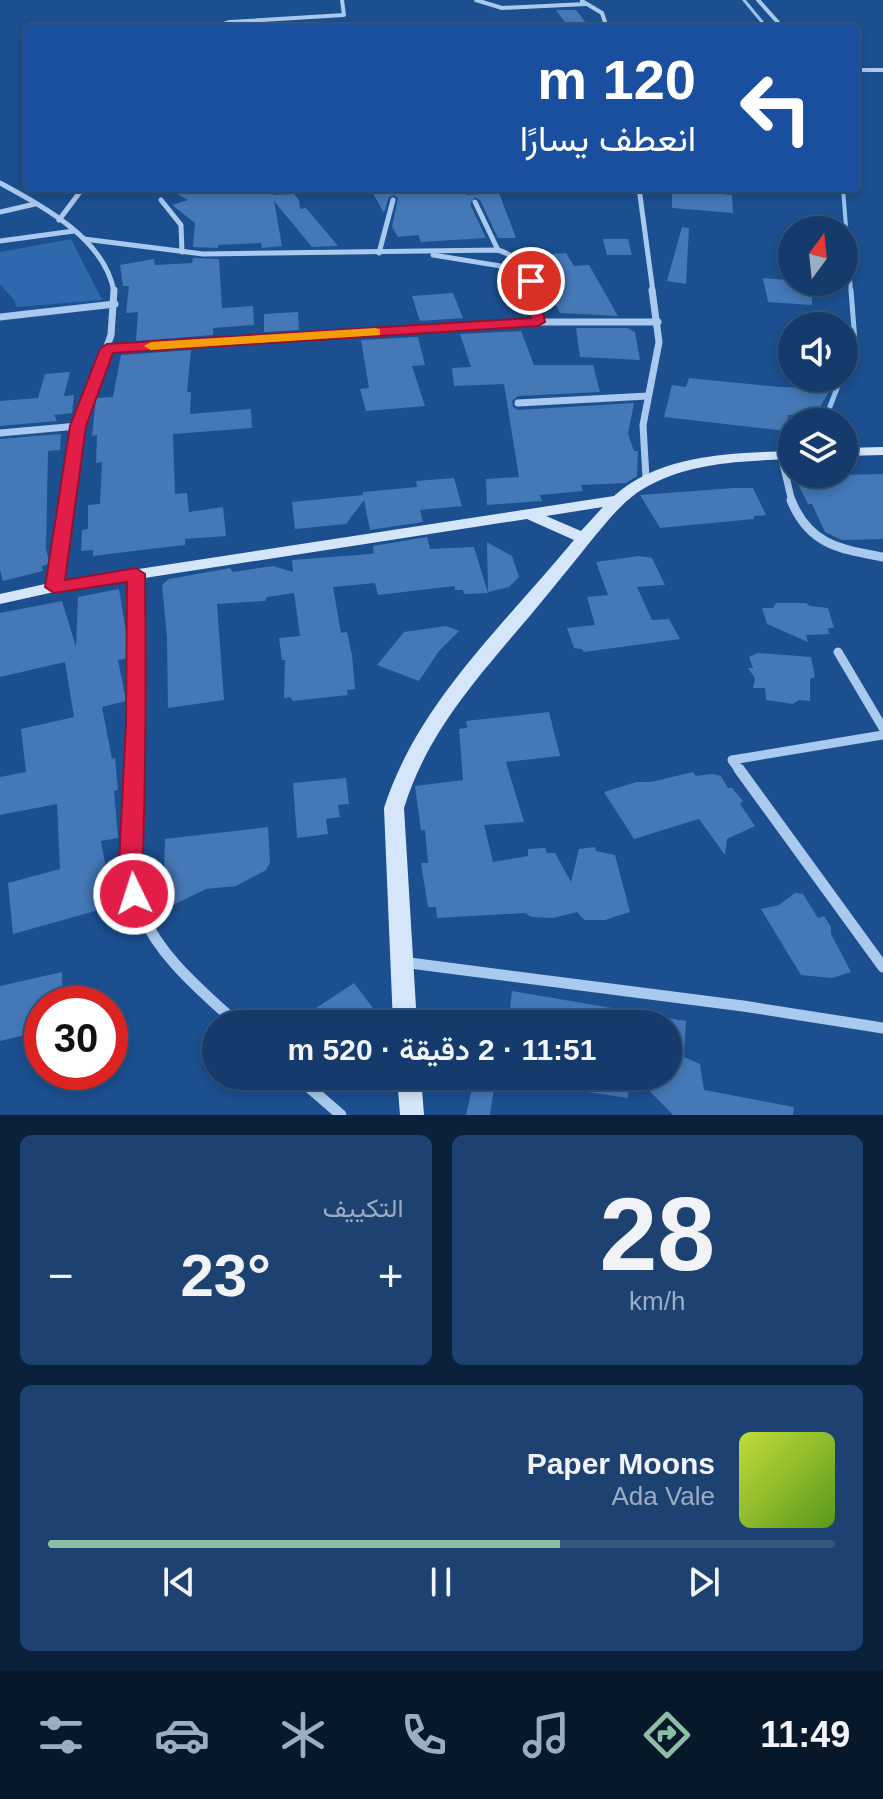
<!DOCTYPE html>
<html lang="ar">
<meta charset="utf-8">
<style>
:root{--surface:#143b6b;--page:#1d4271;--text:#f1f3f6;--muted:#9dadc1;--line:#33557e;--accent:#8abfa5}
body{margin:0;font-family:Arial,Vazirmatn,sans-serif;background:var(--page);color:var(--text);direction:rtl;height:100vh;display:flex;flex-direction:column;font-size:30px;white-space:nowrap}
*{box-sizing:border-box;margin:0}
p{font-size:26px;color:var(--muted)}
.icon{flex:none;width:44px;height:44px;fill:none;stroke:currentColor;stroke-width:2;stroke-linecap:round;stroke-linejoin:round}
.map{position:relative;height:1115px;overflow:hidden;direction:ltr}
.sheet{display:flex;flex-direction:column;gap:20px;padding:20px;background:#0b203b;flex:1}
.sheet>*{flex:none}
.hud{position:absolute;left:24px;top:24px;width:836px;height:168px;border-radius:8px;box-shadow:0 4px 12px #0003,0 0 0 2px var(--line);direction:rtl;background:#1a4fa0;color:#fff;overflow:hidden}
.needle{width:52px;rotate:15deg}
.buttons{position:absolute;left:778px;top:216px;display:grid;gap:16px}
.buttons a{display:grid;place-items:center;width:80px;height:80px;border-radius:50%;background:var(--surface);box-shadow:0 4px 12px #0003,0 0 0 2px var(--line);font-size:40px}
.speed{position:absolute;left:24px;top:986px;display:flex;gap:16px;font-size:40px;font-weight:700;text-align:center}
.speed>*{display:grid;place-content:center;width:104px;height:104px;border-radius:50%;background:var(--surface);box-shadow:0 4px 12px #0003,0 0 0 2px var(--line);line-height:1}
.speed .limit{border:12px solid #d22;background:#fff;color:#111}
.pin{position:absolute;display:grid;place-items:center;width:68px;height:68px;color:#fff;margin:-34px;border:4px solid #fff;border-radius:50%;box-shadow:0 2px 8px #0007}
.me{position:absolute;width:88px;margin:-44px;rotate:356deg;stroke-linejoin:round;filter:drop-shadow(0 0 6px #0008)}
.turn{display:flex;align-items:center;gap:28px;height:168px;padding:0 32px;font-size:36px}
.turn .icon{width:104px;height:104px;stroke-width:2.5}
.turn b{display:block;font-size:56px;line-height:68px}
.big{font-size:60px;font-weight:600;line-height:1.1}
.sheet .tile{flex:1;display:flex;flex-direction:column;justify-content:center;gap:12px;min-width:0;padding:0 28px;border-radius:12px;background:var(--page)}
.sheet .dial{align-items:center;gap:0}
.dial b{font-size:104px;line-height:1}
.song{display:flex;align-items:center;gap:24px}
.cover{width:96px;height:96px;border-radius:12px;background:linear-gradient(135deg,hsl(70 70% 55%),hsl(90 70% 35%))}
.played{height:8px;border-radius:4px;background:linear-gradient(90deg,var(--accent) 65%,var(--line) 65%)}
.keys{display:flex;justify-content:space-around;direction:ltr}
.heat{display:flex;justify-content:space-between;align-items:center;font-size:44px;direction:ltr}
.sheet .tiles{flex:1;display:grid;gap:20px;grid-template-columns:1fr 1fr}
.tile:last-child{grid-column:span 2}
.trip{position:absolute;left:202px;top:1010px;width:480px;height:80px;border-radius:40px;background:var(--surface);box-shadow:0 4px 12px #0003,0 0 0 2px var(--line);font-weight:600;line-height:80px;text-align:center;direction:rtl}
.menu{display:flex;height:128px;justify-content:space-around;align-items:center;background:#08182b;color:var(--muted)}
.menu .icon{width:56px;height:56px}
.menu .current{color:var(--accent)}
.menu b{font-size:36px;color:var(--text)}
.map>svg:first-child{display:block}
.green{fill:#2e69ad}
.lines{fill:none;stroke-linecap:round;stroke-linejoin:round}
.stream-far2{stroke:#9cc4f0;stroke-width:3}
.stream-far1{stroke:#9cc4f0;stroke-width:4}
.stream{stroke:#9cc4f0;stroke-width:5}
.building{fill:#4478b7}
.street-far4{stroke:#a9c9ee;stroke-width:4}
.street-far3{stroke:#a9c9ee;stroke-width:5}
.street-far2{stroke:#a9c9ee;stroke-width:7}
.street-far1{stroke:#a9c9ee;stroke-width:9}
.street{stroke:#a9c9ee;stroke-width:11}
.secondary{fill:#d6e6fa;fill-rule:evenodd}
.route{fill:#e11d48;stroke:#92132f;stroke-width:2}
.slow{fill:#f59e0b}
</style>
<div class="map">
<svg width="883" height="1115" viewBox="0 0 883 1115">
<rect width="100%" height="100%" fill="#1b4f8f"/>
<path class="green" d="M71 239 102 300 16 307 15 301 0 284V252Z"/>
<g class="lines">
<path class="stream-far2" d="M744 0 767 28"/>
<path class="stream-far1" d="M843 188 851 292"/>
<g class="stream">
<path d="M844 371 855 342 851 290"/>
<path d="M824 422 841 378"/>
</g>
</g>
<g class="building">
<path d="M556 10H576L587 24 567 25Z"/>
<path d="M167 188H272L273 195 294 194 299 200 300 209 306 208 338 246 312 247 274 201 282 246 262 248 261 243 218 245V248L193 247 195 223 172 205 188 200Z"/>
<path d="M464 188 466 195 499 193 516 238H498L480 200 475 197 470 204 486 238 421 242 418 235 398 237 392 227 398 198 394 195 389 197 384 213 371 190Z"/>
<path d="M702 192 732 195 733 213 672 208V193Z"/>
<path d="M682 227 689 228 686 284 667 281Z"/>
<path d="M603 239H628L632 255H607Z"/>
<path d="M566 253 574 266 589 265 618 316 560 313 551 295 560 294 538 255Z"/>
<path d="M193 258 219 259 222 308 253 306 254 325 213 328V335L136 341 138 312 126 313 129 286H123L120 265 154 259 155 265 192 263Z"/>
<path d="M763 278 812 282V305L768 302Z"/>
<path d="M453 293 463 318 420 321 412 296Z"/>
<path d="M298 312 299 330 264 332V314Z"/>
<path d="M576 328H627L635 332 640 360 580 357Z"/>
<path d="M521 331 534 365H593L600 392 518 396 512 401 513 407 518 410 634 403 628 434 634 451H638L637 476 626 483 581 485 583 491 540 495 542 501 487 505 486 479 519 477 504 384 454 386 452 368 471 367 460 334Z"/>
<path d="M418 337 425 365 412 366 425 406 366 411 360 389 369 388 361 340Z"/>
<path d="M191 350 187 392H191L190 414 251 409 252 428 173 434 175 494 187 493 189 512 223 507 226 536 185 539V545L142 550 93 556V550L81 551 82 530 88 529V505L100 504 102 462 96 463 97 435 92 436 96 398 113 397 121 355Z"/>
<path d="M70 372 64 396 74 395 72 413 54 415 57 421 0 426V401L38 398 45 374Z"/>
<path d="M689 378 780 387 811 388 814 385 830 390 814 417 788 415 787 431 664 417 672 385 686 387Z"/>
<path d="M61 434 60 450 48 451 46 549 50 564 42 566 43 571 3 581 0 570V439Z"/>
<path d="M883 474V539L842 540 825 532 812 504H808L794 476Z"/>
<path d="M454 478 462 506 420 510 423 522 370 530 364 500 346 524 295 529 292 502 363 495V492L417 487 416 481Z"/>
<path d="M734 488H753L766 515 754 516V519L660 528 640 495Z"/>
<path d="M427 537 430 549 474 547 488 593 464 594 463 590H455V586L378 595 375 583 333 587 341 633 347 632 352 655 355 689 347 690 348 695 293 701 290 697 284 698 285 660H282L279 638 300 636 294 593 267 597 265 601 217 604 224 700 168 708 167 637 162 585 169 579 230 568 233 572 273 566 293 572 292 560 370 554 374 553 373 546Z"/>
<path d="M487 542 512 556 519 577 509 587 488 592Z"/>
<path d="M639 556 652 558 665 585 637 587 652 620 669 619 680 639 584 652 582 649 574 648 567 628 595 625 587 597 608 595 596 562Z"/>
<path d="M119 589 129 650V658L118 660 126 701 102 707 112 759 115 758 118 790 114 791 118 838 101 841 113 906 13 934 8 883 60 869 57 804 0 815V777L26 772 21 729 74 717 65 662 0 677V613L62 601 76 647 78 597Z"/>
<path d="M776 603H806L810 606 828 608 834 628H828L829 634 806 635 808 642 767 624 762 608H773Z"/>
<path d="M446 626 459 631 439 651 419 681 377 665 404 632Z"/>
<path d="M758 653 811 657 815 677 810 679V701L799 700 793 704 766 700 765 688H753L755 678 748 668H753L749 657Z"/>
<path d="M549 712 560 756 506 762 524 822 484 825 493 862 528 856V849L545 848 547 853H555L571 882 579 849 595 847 596 851 615 855 630 912 605 920H584L577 912 553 918 531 917 525 913 437 918 436 907H428L421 863H428L425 830H421L415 786 463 780 459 729 467 728 466 721Z"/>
<path d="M693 772 696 776 712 774 721 776 728 788H732L743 801 740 804 755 826 727 839 725 855 699 819 634 839 604 792 636 782H651Z"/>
<path d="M346 778 349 804 338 805 340 817 326 819 328 834 297 838 293 783Z"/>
<path d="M268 827 270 863 266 870 236 886 206 889 163 910 165 839Z"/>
<path d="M795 893 803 894 818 918 824 916 831 927V934L851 972 832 978 801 975 761 909 779 905Z"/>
<path d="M62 972 63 1004H42V1031L0 1041V986Z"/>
<path d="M354 983 379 1016 368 1024H292Z"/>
<path d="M512 991 653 1015 652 1024H508Z"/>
<path d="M668 1018 686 1021 684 1057 700 1064 704 1090 794 1107 793 1115H673L635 1076H668Z"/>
<path d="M475 1076H496L490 1115H466Z"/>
<path d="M548 1076H628V1098L547 1086Z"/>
</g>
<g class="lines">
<g class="street-far4">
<path d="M476 0 502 8 586 4"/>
<path d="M758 0 783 28"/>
<path d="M582 1 602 13 607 28"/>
<path d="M210 28 230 22 344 15 342 0"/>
<path d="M856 70H883"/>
</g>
<g class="street-far3">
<path d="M0 183C44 207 105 239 114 292"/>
<path d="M305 188 310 191"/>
<path d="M504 188 640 191"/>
<path d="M639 188 653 292"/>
<path d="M161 200 181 225 182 252"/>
<path d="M475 202 498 250"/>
<path d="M0 212 35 204"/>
<path d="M59 220 83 188"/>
<path d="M84 239 203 254 498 250C520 257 528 271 533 292"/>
<path d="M0 241 74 231"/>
<path d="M379 253 393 200"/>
<path d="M433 255 526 270"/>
</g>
<g class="street-far2">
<path d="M533 290 538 322"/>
<path d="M0 317 115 304"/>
<path d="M107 349 538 322H658"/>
<path d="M518 403 648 396"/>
<path d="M0 433 78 426"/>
<path d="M781 455 792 502"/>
<path d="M646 478 643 425 659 342 652 290"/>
<path d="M66 502 81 420 111 335 114 290"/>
</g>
<g class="street-far1">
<path d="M791 500C809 545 840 549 883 557"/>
<path d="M54 587 66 500"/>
<path d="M838 652 883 728"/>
<path d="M133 771 137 689 136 574"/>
<path d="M740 771 732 760 883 735"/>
</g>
<g class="street">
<path d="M133 769C123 908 133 932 238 1024"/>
<path d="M739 769 883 967"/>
<path d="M402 962 743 1006 883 1028"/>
<path d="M296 1076 341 1115"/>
</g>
<g class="secondary">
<path d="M883 447V455L844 456V448Z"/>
<path d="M792 451V459C744 461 693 462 650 485 624 498 607 522 590 542 578 557 565 573 552 589 496 659 431 720 404 808L417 1024H393L384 808C418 702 505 624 574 540L527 519 54 592 0 604V594L54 582 614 496C660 454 733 453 792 451ZM603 507 581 531 546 516Z"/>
<path d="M397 1076H421L424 1115H400Z"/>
</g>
</g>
<path class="route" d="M531 277 537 281 545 322 538 326 113 353 86 426 65 580 136 568 145 574C146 667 146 760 143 853 142 868 149 887 143 901L134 904 125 901 119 863 126 724 127 582 54 593 45 587 70 426 100 349 107 344 531 318 524 281Z"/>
<path class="slow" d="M375 328 380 329V335L151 350 144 346 151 342Z"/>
</svg>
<div class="buttons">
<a><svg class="needle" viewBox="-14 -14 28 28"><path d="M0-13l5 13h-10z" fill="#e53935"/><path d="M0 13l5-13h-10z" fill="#9dadc1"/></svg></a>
<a><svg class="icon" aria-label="sound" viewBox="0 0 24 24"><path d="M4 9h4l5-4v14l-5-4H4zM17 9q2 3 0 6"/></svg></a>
<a><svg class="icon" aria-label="layers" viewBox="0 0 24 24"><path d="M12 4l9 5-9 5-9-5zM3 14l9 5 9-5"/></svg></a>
</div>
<div class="speed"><div class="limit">30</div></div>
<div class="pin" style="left:531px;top:281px;background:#d93025"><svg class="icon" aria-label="arrive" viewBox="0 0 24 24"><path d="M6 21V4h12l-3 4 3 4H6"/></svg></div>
<svg class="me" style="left:134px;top:894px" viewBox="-20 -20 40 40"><circle r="17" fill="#e11d48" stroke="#fff" stroke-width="3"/><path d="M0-11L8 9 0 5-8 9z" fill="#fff"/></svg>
<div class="trip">11:51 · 2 دقيقة · 520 m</div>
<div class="hud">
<div class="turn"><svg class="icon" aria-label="left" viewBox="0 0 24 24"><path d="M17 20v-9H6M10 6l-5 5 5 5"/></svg><div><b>120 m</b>انعطف يسارًا</div></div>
</div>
</div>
<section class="sheet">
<div class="tiles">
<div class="tile dial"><b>28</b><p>km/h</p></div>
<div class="tile"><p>التكييف</p>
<div class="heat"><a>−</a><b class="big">23°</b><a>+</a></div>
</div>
<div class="tile">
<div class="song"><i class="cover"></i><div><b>Paper Moons</b><p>Ada Vale</p></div></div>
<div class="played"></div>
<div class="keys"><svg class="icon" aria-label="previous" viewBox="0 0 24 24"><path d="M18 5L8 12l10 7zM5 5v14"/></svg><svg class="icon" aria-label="pause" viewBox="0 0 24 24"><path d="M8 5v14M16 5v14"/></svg><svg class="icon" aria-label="next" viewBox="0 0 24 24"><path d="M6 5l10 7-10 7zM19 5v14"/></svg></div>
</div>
</div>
</section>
<nav class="menu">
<b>11:49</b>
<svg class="icon current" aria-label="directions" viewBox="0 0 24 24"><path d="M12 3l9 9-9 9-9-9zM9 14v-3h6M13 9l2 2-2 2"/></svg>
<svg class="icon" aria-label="music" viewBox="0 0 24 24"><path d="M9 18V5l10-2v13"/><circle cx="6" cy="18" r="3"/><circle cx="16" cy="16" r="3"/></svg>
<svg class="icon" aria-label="phone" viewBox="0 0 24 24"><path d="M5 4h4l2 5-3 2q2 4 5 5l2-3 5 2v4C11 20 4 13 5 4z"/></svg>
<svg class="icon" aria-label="climate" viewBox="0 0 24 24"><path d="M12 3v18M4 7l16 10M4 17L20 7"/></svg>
<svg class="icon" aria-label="car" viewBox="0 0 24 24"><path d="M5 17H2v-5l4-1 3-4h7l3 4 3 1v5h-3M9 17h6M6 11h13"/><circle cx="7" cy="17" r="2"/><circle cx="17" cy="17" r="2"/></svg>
<svg class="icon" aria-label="filters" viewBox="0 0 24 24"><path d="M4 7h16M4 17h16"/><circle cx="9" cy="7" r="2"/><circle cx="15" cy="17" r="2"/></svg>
</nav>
